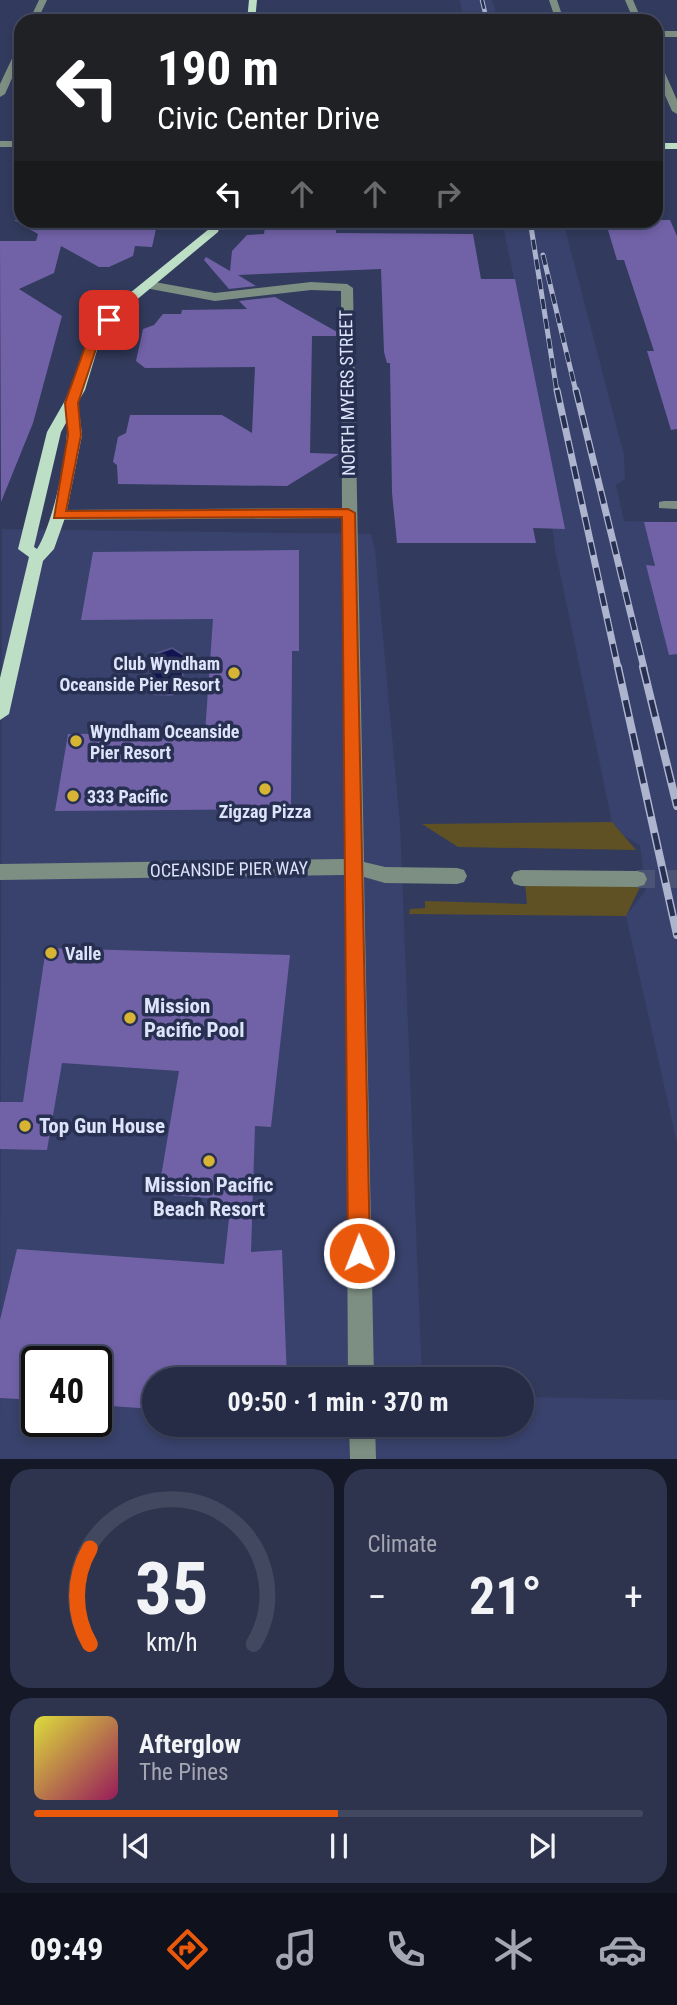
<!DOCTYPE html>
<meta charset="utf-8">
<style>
:root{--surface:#262c46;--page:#2e344d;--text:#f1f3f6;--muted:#a4a7b3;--line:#42485f;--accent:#ea580c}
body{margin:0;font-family:"Roboto Condensed",sans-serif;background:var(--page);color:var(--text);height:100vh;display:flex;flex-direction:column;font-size:26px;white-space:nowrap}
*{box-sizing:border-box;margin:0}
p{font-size:23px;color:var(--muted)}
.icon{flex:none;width:38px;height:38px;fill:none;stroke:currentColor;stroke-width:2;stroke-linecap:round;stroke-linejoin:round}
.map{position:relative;height:1459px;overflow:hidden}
.side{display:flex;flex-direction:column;gap:10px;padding:10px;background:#151826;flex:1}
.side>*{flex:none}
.banner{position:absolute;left:14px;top:14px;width:649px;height:214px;border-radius:21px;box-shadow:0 4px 10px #0003,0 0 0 2px var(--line);background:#202124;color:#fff;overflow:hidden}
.speed{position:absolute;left:21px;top:1346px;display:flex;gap:14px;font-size:35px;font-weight:700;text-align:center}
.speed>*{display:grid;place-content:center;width:91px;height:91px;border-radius:50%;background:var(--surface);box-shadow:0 4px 10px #0003,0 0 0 2px var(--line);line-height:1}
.speed .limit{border:4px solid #111;border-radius:10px;background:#fff;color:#111}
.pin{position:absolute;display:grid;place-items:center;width:60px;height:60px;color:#fff;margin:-30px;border-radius:14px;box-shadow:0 4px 10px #0006}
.me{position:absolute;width:77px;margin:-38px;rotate:359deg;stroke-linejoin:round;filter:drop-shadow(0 0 5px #0008)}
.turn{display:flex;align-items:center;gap:24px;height:147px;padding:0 28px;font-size:32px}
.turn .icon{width:91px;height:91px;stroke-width:2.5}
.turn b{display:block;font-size:49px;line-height:60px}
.lanes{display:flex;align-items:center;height:66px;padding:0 28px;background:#0003;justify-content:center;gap:35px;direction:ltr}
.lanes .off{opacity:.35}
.big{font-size:52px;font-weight:700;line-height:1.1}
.side .widget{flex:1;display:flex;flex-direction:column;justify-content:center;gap:10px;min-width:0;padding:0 24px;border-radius:21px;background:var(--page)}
.side .dial{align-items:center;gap:0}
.dial svg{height:182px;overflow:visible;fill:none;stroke:var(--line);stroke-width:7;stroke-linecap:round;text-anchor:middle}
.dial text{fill:var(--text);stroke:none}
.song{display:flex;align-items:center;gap:21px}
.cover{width:84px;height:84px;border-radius:10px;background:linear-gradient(135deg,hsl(60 70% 55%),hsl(330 70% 35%))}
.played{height:7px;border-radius:4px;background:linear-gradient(90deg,var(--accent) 50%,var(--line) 50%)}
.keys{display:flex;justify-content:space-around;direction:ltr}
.heat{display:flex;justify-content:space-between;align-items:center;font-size:38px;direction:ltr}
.side .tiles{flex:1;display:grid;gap:10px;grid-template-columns:1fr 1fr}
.widget:last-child{grid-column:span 2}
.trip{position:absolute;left:142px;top:1367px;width:392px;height:70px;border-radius:35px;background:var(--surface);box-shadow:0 4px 10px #0003,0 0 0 2px var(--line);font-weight:700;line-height:70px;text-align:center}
.tabs{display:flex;height:112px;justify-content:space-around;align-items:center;background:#0f121c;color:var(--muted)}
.tabs .icon{width:49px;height:49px}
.tabs .current{color:var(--accent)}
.tabs b{font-size:32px;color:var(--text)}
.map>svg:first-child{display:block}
.built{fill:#39426c;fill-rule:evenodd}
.green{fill:#5f5124}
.water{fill:#121451;stroke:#4f5284;stroke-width:2}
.building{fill:#7162a8}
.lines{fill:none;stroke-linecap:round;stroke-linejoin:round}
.minor-tunnel{stroke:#4c5475;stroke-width:18;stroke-dasharray:18 10;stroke-linecap:butt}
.minor{fill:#7d8f82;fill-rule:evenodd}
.major{fill:#bcdfc5;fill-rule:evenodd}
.rail-far3-casing{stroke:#adb5ce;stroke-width:4.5}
.rail-far2-casing{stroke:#adb5ce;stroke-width:5}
.rail-far1-casing{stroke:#adb5ce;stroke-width:7}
.rail-casing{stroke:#adb5ce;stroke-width:8}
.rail-far3{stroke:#283052;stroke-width:2.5;stroke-dasharray:9;stroke-linecap:butt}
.rail-far2{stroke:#283052;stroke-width:3.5;stroke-dasharray:10;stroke-linecap:butt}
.rail-far1{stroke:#283052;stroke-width:4.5;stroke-dasharray:13;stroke-linecap:butt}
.rail{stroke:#283052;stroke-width:5;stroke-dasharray:17;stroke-linecap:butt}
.route{fill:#ea580c;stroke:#983908;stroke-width:2}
.poi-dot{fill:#d7b434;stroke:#283052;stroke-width:2.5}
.labels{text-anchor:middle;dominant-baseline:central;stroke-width:7;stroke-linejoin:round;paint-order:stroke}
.street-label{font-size:18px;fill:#dde4fa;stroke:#283052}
.poi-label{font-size:18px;font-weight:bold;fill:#dde4fa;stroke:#283052;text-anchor:start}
.near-poi-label{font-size:21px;font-weight:bold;fill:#dde4fa;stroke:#283052;text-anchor:start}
</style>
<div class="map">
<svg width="677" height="1459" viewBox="0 0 677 1459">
<rect width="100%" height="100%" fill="#323b5d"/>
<g class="built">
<path d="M460 0H492L498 21H464Z"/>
<path d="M502 221H563L624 455 625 479 616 485 624 521 677 522V1143L626 916 646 890 640 845 624 836 612 822 555 549 533 369Z"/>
<path d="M2 529 371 534 375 550 400 824 422 1379H154V1424H522V1397L677 1400V1459H0ZM37 1362H96V1421H37Z"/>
</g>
<g class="green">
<path d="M612 822 636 850 458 847 422 824Z"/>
<path d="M525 883 641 885 626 916 409 914 410 909 425 908V901L527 904Z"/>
</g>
<path class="water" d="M172 648 185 656 181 688 172 695 153 694 148 688 155 654Z"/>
<g class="building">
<path d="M14 220H158L152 247 135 246 133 256 109 267H99L61 246 54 273 19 289 62 316 33 423 1 502 0 241H36L38 234Z"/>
<path d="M266 220H336V233L473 234 481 279H515L565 529 533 528 536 543H397L392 493 390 363H387L384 352 381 269 238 275 256 286 229 289 204 260 206 257 230 271 232 251 247 235 264 234Z"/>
<path d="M611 220H670L677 236V429L671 430 647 351H654L624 260H617L608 230H613Z"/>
<path d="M275 297 339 333V336H312L310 453 339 454 287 486 118 484 117 465 113 462 118 437 126 433 130 415H222L252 433 255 367 145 368 136 361 143 329 154 325 163 314H181L182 310 247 309 239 301Z"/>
<path d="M644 522H677V654L669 655 646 565 655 566Z"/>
<path d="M299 550V651H292L291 809 55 811 68 734 205 733 213 619 81 620 93 552Z"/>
<path d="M46 948 290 955 271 1127 255 1126 251 1252 282 1250 287 1379H154V1409L96 1405V1362H37V1400L0 1398V1320L17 1249 224 1264 229 1219 216 1218 219 1199 158 1194 179 1071 62 1063 47 1150 0 1149V1102H23Z"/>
</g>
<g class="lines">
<path class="minor-tunnel" d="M637 879H677"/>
<g class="minor">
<path d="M39 0H47L37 21H29Z"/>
<path d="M549 0H557L564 21H556Z"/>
<path d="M625 0H633L642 21H634Z"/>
<rect x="656" y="31" width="21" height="6"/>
<path d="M21 45V58L5 94 0 97V84L17 48Z"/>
<path d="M656 61 661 64 677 100V114L672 111 656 75Z"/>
<rect x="0" y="141" width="21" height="6"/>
<path d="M149 281 215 293 311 282 347 284 353 288 364 862 385 867 457 868 464 870 467 876 464 882 457 884 385 883 364 877 374 1379H348L345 875 0 880V864L345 859 343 518 59 520 52 515 59 510 342 508 341 291 311 290 215 301 145 288 143 285Z"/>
<path d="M664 501H677V509L659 508V502Z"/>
<path d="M521 870 637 871 644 873 647 879 644 885 637 887 521 886 514 884 511 878 514 872Z"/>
<path d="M349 1424H375L376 1459H350Z"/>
</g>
<g class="major">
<path d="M249 0H257L255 21H247Z"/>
<rect x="656" y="143" width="21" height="6"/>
<path d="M211 220H222L218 232 128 307 101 337 85 390 78 402 82 435 66 515 54 549 43 561 9 714 0 720V678L29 557 18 549 47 432 71 390 89 336 120 301 209 229ZM67 421C69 450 53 524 37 549L34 547 61 432Z"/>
</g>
<g class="rail-far3-casing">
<path id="rail-far3" d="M482 0 487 21"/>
</g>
<g class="rail-far2-casing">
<g id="rail-far2">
<path d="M530 220 557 392"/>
<path d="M543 255 576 392"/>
</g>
</g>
<g class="rail-far1-casing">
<g id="rail-far1">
<path d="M557 390 618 668"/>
<path d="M576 390 644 668"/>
</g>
</g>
<g class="rail-casing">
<g id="rail">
<path d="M618 667 677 935"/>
<path d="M643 667 677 806"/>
</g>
</g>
<use href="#rail-far3" class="rail-far3"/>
<use href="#rail-far2" class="rail-far2"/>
<use href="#rail-far1" class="rail-far1"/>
<use href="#rail" class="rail"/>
</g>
<path class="route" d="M109 317 115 320 100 337 78 403 81 435 66 511 348 509 355 513 370 1253 367 1260 359 1264 352 1260 348 1253 342 517 54 518 68 435 65 403 89 336Z"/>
<g class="poi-dot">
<circle cx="234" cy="673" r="7"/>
<circle cx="76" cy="741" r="7"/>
<circle cx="265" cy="789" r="7"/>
<circle cx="73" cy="796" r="7"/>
<circle cx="51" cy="953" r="7"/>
<circle cx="130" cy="1018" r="7"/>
<circle cx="25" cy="1126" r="7"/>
<circle cx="209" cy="1161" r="7"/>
</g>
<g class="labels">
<g class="street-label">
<text transform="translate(347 393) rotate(-91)">NORTH MYERS STREET</text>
<text transform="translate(229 869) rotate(-1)">OCEANSIDE PIER WAY</text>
</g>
<g class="poi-label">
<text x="220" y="663" text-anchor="end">Club Wyndham<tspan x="220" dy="21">Oceanside Pier Resort</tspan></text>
<text x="90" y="731">Wyndham Oceanside<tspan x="90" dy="21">Pier Resort</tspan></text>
<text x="87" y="796">333 Pacific</text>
<text x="265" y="811" text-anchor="middle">Zigzag Pizza</text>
<text x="65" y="953">Valle</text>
</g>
<g class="near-poi-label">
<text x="144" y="1006">Mission<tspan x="144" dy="24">Pacific Pool</tspan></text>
<text x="39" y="1126">Top Gun House</text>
<text x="209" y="1185" text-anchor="middle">Mission Pacific<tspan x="209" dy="24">Beach Resort</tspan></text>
</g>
</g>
</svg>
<div class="speed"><div class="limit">40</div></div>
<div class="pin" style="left:109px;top:320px;background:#d93025"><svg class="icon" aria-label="arrive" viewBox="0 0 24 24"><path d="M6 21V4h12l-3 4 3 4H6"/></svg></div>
<svg class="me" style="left:359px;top:1253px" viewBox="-20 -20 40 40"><circle r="17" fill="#ea580c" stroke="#fff" stroke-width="3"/><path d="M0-11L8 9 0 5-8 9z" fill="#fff"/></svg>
<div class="trip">09:50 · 1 min · 370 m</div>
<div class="banner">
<div class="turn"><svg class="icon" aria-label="left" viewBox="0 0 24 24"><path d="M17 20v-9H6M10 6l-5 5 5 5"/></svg><div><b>190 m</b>Civic Center Drive</div></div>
<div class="lanes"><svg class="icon" aria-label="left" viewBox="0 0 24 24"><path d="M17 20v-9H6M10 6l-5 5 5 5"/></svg><svg class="icon off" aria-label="ahead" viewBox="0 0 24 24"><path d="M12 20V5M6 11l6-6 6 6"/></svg><svg class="icon off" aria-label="ahead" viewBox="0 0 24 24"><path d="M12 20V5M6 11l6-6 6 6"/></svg><svg class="icon off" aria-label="right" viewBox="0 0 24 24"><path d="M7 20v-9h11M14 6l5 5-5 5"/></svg></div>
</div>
</div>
<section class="side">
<div class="tiles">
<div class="widget dial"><svg viewBox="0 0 100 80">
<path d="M14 69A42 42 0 1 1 86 69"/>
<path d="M14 69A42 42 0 0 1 14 27" stroke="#ea580c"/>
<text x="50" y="56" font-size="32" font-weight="700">35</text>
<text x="50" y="72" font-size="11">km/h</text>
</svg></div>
<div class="widget"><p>Climate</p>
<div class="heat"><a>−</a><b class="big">21°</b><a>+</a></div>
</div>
<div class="widget">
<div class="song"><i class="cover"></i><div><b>Afterglow</b><p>The Pines</p></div></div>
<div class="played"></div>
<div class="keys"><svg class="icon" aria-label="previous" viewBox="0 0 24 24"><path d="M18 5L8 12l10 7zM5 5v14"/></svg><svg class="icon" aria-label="pause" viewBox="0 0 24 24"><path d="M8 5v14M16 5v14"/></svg><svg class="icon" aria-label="next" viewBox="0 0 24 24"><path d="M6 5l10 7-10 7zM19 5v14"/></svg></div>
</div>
</div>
</section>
<nav class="tabs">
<b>09:49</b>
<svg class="icon current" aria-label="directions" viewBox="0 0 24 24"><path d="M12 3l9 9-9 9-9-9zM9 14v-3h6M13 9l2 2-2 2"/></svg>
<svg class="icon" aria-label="music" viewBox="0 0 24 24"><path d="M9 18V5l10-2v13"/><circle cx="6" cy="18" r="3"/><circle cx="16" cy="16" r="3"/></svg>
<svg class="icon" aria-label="phone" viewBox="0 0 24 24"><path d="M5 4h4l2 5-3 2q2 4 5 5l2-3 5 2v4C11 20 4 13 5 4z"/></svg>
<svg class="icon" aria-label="climate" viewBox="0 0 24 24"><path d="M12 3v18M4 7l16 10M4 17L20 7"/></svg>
<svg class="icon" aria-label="car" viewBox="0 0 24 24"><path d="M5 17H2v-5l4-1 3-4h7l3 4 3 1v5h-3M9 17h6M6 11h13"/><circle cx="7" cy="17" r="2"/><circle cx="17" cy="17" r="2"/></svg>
</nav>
